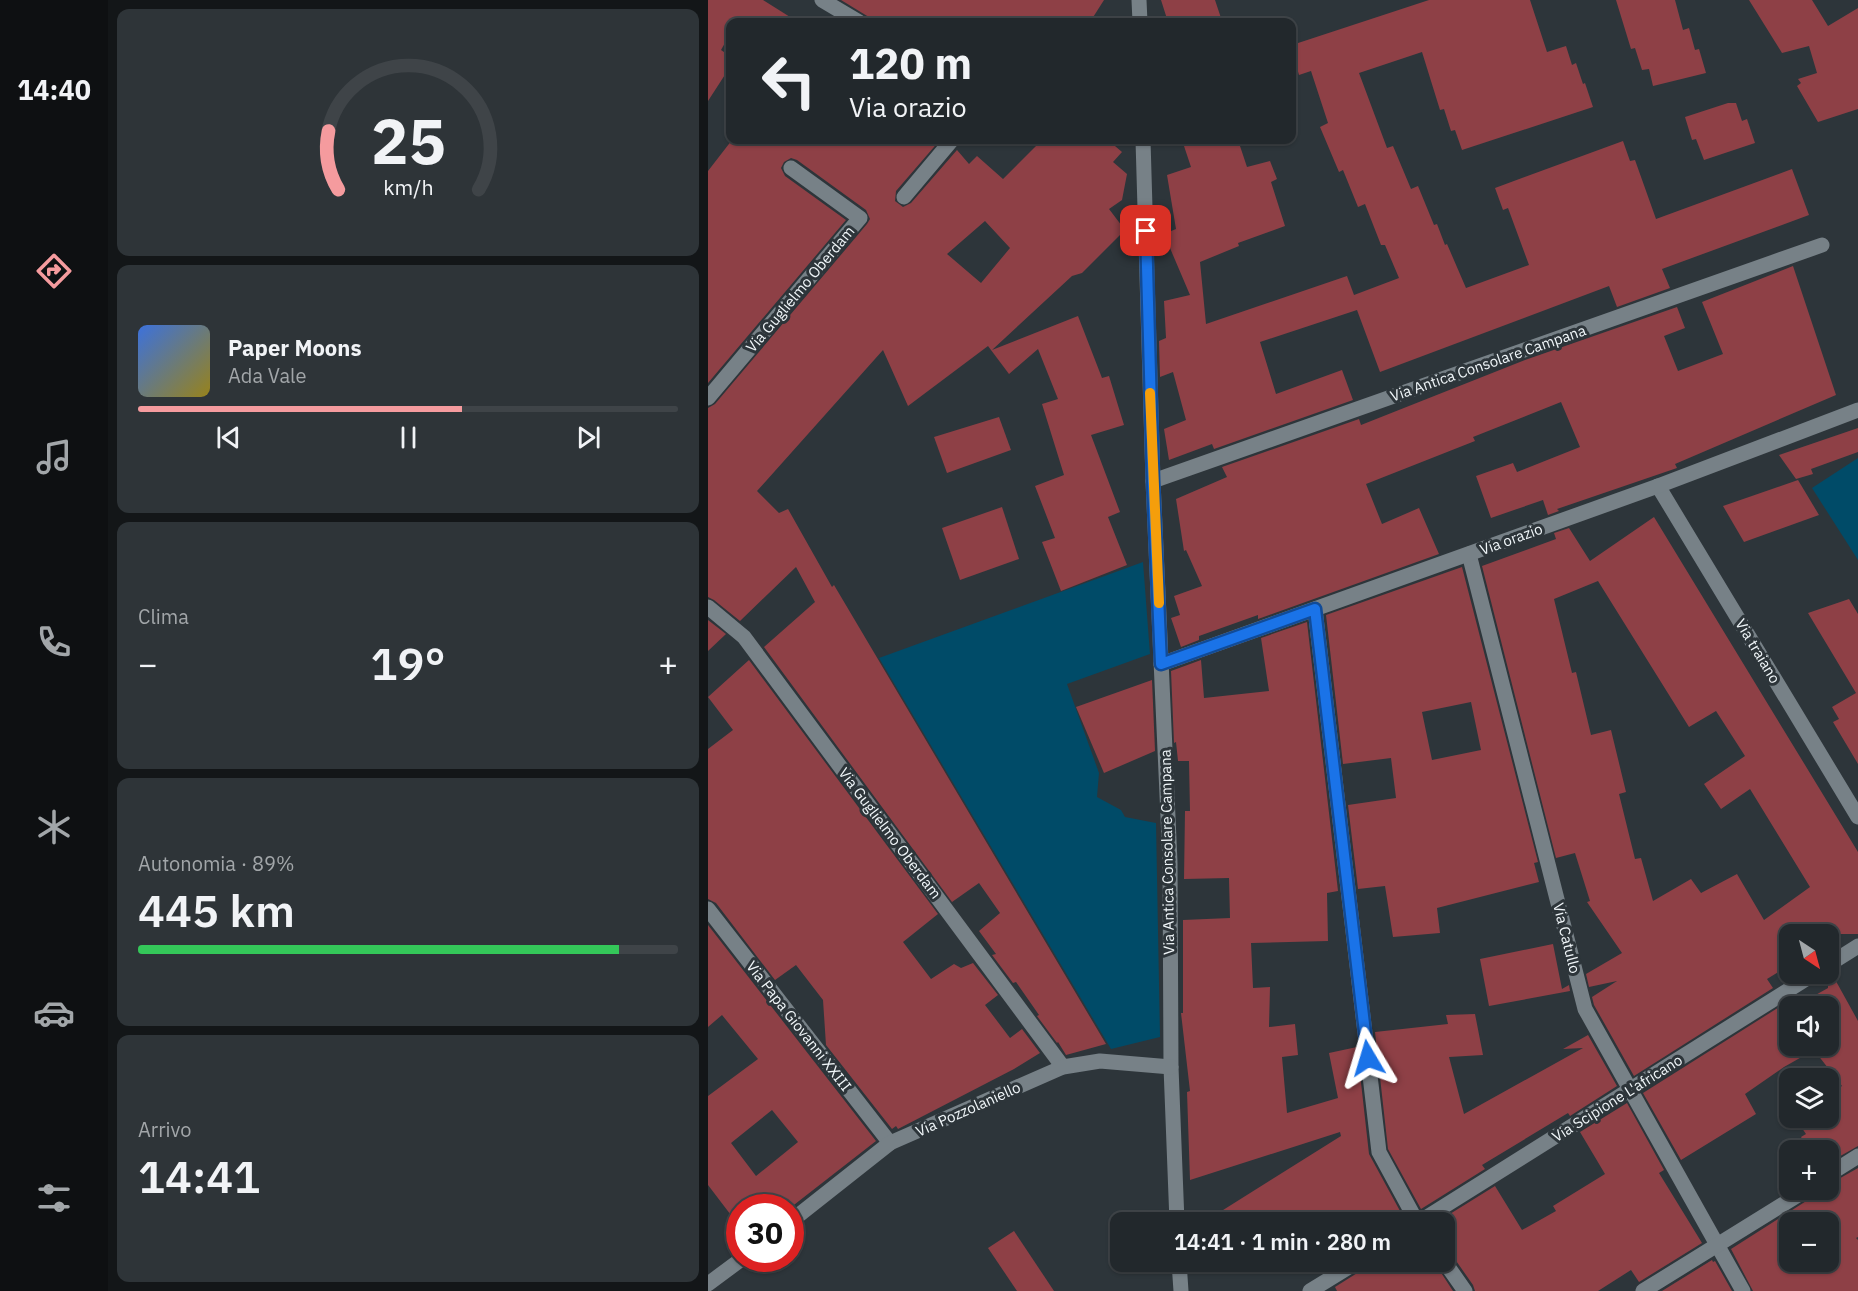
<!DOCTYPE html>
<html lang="it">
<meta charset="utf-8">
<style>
:root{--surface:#22282c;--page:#2e3438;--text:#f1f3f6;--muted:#a2a6a9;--line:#3f4448;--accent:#f59b9e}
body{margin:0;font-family:"IBM Plex Sans",sans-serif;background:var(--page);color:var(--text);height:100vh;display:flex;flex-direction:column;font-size:22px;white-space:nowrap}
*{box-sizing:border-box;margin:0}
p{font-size:20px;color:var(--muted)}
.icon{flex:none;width:33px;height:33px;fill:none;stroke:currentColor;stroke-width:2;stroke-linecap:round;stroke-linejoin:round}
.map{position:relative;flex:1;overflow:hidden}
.side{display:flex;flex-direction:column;gap:9px;padding:9px;background:#131618;width:600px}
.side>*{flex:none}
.guide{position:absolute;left:18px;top:18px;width:570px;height:126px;border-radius:12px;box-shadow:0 2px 4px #0004,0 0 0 2px var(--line);background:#22282c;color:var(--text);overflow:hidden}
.needle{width:39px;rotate:144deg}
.tools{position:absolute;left:1071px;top:924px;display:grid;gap:12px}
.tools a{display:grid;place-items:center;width:60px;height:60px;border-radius:12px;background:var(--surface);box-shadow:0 2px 4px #0004,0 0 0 2px var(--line);font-size:30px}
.speed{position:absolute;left:18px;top:1194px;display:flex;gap:12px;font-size:30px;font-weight:700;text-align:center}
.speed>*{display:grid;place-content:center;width:78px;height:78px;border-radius:50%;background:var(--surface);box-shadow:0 2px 4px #0004,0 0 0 2px var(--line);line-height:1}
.speed .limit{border:9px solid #d22;background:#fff;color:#111}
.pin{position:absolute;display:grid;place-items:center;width:51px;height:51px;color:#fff;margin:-26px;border-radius:12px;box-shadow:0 3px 9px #0006}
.me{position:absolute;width:66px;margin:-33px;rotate:353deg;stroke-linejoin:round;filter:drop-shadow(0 0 4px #0008)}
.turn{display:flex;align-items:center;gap:21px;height:126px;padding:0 24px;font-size:27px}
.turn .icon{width:78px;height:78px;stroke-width:2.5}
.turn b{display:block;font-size:42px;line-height:51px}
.big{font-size:45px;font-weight:600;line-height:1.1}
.side .tile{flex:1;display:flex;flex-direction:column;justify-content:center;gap:9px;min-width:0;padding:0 21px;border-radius:12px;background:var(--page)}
.side .dial{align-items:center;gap:0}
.dial svg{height:156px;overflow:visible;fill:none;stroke:var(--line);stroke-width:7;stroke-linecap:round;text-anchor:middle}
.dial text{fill:var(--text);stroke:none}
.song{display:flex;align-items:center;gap:18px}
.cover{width:72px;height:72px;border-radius:9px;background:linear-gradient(135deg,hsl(220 70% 55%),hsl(50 70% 35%))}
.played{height:6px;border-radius:3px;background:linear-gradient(90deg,var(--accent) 60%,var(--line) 60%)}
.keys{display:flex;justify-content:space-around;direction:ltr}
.heat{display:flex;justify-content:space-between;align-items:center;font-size:33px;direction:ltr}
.charge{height:9px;border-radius:4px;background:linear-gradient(90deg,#34c759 89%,var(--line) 0)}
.trip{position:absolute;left:402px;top:1212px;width:345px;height:60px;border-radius:12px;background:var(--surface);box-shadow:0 2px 4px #0004,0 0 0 2px var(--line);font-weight:600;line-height:60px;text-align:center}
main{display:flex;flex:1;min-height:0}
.menu{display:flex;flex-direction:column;width:108px;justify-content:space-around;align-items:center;background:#0e1012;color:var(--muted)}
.menu .icon{width:42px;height:42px}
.menu .on{color:var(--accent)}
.menu b{font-size:27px;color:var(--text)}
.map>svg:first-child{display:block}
.green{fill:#004b68}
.building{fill:#8e4046;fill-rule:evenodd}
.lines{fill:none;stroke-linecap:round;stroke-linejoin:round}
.minor{stroke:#778187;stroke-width:15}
.route-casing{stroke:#114b97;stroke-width:15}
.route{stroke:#1a73e8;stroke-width:10}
.slow{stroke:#f59e0b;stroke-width:10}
.labels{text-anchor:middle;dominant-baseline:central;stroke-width:6;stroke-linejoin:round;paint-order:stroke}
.street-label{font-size:15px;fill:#f0f6f9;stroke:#2d353a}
</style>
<main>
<nav class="menu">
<b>14:40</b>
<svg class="icon on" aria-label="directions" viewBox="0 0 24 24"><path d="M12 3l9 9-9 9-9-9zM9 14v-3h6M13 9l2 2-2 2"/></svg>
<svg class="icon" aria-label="music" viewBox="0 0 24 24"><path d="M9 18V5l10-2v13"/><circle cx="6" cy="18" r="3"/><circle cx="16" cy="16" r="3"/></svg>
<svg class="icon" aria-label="phone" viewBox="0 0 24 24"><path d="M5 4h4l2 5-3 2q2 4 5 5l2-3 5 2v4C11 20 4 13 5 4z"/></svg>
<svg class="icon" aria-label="climate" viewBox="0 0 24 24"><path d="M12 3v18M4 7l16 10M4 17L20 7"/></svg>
<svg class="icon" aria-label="car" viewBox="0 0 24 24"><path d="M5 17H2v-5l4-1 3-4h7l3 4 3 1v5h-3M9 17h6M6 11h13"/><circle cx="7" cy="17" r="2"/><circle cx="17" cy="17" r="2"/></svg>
<svg class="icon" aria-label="filters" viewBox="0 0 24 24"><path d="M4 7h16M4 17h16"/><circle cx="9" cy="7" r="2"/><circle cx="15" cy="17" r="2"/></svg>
</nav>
<section class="side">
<div class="tile dial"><svg viewBox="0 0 100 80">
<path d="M14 69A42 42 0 1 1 86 69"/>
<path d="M14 69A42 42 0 0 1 9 39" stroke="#f59b9e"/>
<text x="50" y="56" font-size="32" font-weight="700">25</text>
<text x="50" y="72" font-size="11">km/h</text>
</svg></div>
<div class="tile">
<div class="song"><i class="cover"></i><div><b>Paper Moons</b><p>Ada Vale</p></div></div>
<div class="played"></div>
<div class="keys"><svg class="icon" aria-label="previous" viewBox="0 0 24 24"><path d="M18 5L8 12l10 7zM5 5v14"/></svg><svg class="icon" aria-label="pause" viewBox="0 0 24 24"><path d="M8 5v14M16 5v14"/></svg><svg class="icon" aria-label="next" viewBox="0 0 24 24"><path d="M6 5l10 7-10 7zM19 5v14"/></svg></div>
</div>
<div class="tile"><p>Clima</p>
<div class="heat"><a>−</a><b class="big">19°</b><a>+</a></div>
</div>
<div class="tile"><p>Autonomia · 89%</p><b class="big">445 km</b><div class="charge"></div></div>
<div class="tile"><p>Arrivo</p><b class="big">14:41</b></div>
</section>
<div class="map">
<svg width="1150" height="1291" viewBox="0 0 1150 1291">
<rect width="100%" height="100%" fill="#2d353a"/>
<g class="green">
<path d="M1150 458V560L1104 488Z"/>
<path d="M435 562 442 654 359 684 391 773 389 797 413 810 417 817 448 823 452 1037 403 1049 171 658Z"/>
</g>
<g class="building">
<path d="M0 0H55L90 22H22V34L13 50 22 56V67L0 101Z"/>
<path d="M133 0H396L382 22H169Z"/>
<path d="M453 0H507L513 18 508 19 509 22H460Z"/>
<path d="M721 0H822L839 52 858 46 864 65 868 63 875 84 877 83 885 107 754 150 747 130 743 131 736 109 732 110 714 52 651 73 679 148 685 146 703 189 710 186 726 225 729 224 737 245 739 244 758 288 821 265 800 208 795 210 787 188 915 141 922 161 927 160 948 219 1084 169 1101 215 954 269 962 288 909 307 901 286 672 372 649 310 552 342 568 394 634 370 645 400 506 449 504 444 461 460 456 429 478 420 465 372 452 377 451 341 458 338 456 301 482 295 456 234 468 229 459 175 483 167 474 140H530L539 167 562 161 569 179 563 182 577 226 530 243 531 246 492 262 498 324 639 276 646 295 691 278 677 245H673L657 204 650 207 635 170 631 172 612 127 620 123 603 71 591 75 584 51V45Z"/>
<path d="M908 0H967L975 30 981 28 987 50 991 49 998 73 945 86 941 69 934 70 927 48 923 49Z"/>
<path d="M1041 0H1104L1120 26 1150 8V109L1110 122 1089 86 1093 83 1090 79 1109 73 1101 46 1074 53Z"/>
<path d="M1020 103H1028L1034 121 1039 119 1047 143 996 160 988 139 984 140 977 117Z"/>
<path d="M24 140H232L188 191 187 201 195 207 203 203 249 150 261 164 269 156 295 179 334 140H400L414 152 405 162 419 174 414 200 401 209 417 230 374 273 364 276 284 350 370 316 394 378 401 376 416 425 383 435 412 512 400 517 419 565 353 591 334 542 347 538 327 486 356 475 334 404 350 399 330 349 301 374 280 346 200 406 175 350 49 491 71 513 80 509 124 587 126 585 398 1044 358 1055 350 1042 349 1043 329 1016 331 1015 308 982 305 983 284 955 288 954 271 931 292 913 271 883 244 902 56 647 107 602 88 567 32 621 6 600 0 597V408L7 404 159 224 162 219 158 210 89 160 83 158 76 162 73 168 77 176 138 220 0 383V171ZM277 221 302 248 273 283 239 254Z"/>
<path d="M1085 266 1128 395 967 464 969 468 849 509 851 511 840 515 835 500 783 518 768 476 805 463 809 472 872 447 853 402 765 437 767 441 658 484 674 524 711 508 731 554 550 619V615L491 636V640L473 647 463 618 472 615 466 596 494 586 478 550 476 551 468 499 519 477 514 467 651 419 653 425 817 360 969 307 977 328 956 336 970 371 1015 354 994 302Z"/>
<path d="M291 417 303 450 239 473 226 437Z"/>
<path d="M1150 428V452L1103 469 1105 474 1088 479 1071 455Z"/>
<path d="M1090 480 1111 515 1036 542 1015 506Z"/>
<path d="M294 507 311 559 252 580 234 528Z"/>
<path d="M946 517 1150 852V934H1082V965L1059 979 1065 988 926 1076 886 1005 884 997 909 981 881 987 878 974 914 953 879 902 882 901 867 853 848 858 774 566 848 539 846 533 861 528 882 561ZM890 581 981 727 1008 711 1037 756 996 784 1013 809 1042 789 1102 887 1056 920 1029 874 993 893 983 879 945 901 933 858 927 859 911 794 918 792 903 730 883 735 868 672 864 673 846 599Z"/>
<path d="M754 567 830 862 826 863 831 882 729 908 732 933 685 937 677 886 650 889 640 805 688 798 683 758 635 764 618 615ZM763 702 773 750 724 760 714 712Z"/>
<path d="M1141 599 1150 614V764L1125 722 1131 719 1124 707 1148 693 1100 613Z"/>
<path d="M0 620 18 634 0 651Z"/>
<path d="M599 622 630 891 619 893 620 941 543 943 545 988 562 987 561 1027 587 1024 590 1055 574 1057 579 1113 630 1098 621 1053 649 1047 661 1154 698 1222H496L633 1136 632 1132 482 1180 479 1092 482 1091 473 1013H475V920L522 918 521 878 476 879 477 811H482L481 761H470L468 742 466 743 463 671 493 660 496 698 561 691 553 638Z"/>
<path d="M41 660 230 914 195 942 223 979 246 964 253 968 265 963 290 995 277 1005 302 1038 314 1029 332 1053 306 1069 190 1129 188 1126 184 1129 118 1045 115 1000 88 965 67 980 8 903 0 899V749L25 730 0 697Z"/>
<path d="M444 680 447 751 396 773 368 707Z"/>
<path d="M0 925 168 1141 82 1208H32V1227L0 1185V1096L50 1059 14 1015 0 1027ZM64 1110 90 1142 48 1176 23 1143Z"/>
<path d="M845 944 854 989 861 985 862 991 781 1006 772 959Z"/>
<path d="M1124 974 1150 1021V1146L1120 1163V1150H1101L1093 1137 1098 1134 1087 1118H1120V1095L1134 1086 1106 1050 1076 1067 1037 1094 1048 1114 973 1160 935 1093 1076 1004 1082 1012V1046H1120V1006H1088L1120 988V975Z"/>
<path d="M767 1014 775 1055 741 1057 756 1114 875 1048 855 1049 880 1035 909 1086 862 1116 860 1113 774 1165 777 1169 713 1209 680 1149 667 1032 740 1024 738 1015Z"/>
<path d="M919 1103 956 1170 951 1173 994 1243 931 1282 923 1270 890 1291H767L765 1285 744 1255 736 1251V1222H729L787 1186 814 1230 848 1211 845 1206 897 1174 872 1132Z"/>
<path d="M1150 1168V1237L1148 1238 1150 1240V1291H1045L1023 1249 1103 1198 1108 1190H1120V1185ZM1082 1222H1120V1262H1082Z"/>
<path d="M306 1231 346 1291H309L280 1248Z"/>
<path d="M1004 1260 1005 1262 1007 1261 1024 1291H954Z"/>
<path d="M613 1262H631L617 1270Z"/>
<path d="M659 1262H726L745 1291H629L627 1287 654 1270Z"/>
</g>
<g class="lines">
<g class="minor">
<path d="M114 0 151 22"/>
<path d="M431 0 432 22"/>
<path d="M435 140 445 481 462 862 463 1067 469 1222"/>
<path d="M196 197 244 140"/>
<path d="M0 398 152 218 83 168"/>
<path d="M445 481 1114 245"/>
<path d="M950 486 1150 817"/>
<path d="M761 554 877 1009 1035 1291"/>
<path d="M0 607 36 637 355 1067"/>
<path d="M607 609 671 1152 709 1222"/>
<path d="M453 664 950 486 1150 410"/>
<path d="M0 909 182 1143"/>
<path d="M1120 965 1150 946"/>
<path d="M1120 1175 1150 1156"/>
<path d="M82 1222 182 1143 355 1067 392 1061 463 1067"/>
<path d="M711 1222 1106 974"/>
<path d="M736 1261 757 1291"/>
<path d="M471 1262 473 1291"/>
<path d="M0 1284 35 1258"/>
<path d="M602 1291 649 1262"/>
<path d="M935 1291 1098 1190"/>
</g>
</g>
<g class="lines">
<g class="route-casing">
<path id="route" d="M438 231 445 481 453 664 607 609 660 1058"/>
</g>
<use href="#route" class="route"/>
<path class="slow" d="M442 393 451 603"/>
</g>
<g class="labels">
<g class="street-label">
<text transform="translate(92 289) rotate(-50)">Via Guglielmo Oberdam</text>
<text transform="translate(780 363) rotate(-19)">Via Antica Consolare Campana</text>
<text transform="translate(803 539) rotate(-20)">Via orazio</text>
<text transform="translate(1050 651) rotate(59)">Via traiano</text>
<text transform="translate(182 833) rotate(53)">Via Guglielmo Oberdam</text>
<text transform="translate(459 852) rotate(-91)">Via Antica Consolare Campana</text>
<text transform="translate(859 938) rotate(76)">Via Catullo</text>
<text transform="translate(91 1026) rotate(52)">Via Papa Giovanni XXIII</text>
<text transform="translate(909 1098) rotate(-32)">Via Scipione L'africano</text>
<text transform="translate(260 1109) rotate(-24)">Via Pozzolaniello</text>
</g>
</g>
</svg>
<div class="tools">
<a><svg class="needle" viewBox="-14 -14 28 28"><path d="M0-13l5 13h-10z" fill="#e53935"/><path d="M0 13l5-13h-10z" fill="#a2a6a9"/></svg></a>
<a><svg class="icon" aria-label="sound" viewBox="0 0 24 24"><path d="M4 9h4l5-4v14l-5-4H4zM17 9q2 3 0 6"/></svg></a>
<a><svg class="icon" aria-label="layers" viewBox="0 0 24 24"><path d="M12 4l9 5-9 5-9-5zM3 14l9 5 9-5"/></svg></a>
<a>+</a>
<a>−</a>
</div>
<div class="speed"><div class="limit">30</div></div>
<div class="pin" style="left:438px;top:231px;background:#d93025"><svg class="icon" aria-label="arrive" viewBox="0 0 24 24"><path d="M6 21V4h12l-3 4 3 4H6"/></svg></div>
<svg class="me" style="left:660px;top:1058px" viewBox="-20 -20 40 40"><path d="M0-17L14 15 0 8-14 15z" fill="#1a73e8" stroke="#fff" stroke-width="4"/></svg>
<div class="trip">14:41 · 1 min · 280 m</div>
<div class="guide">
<div class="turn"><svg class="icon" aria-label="left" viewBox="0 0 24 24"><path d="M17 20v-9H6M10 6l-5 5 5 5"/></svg><div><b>120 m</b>Via orazio</div></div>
</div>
</div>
</main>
